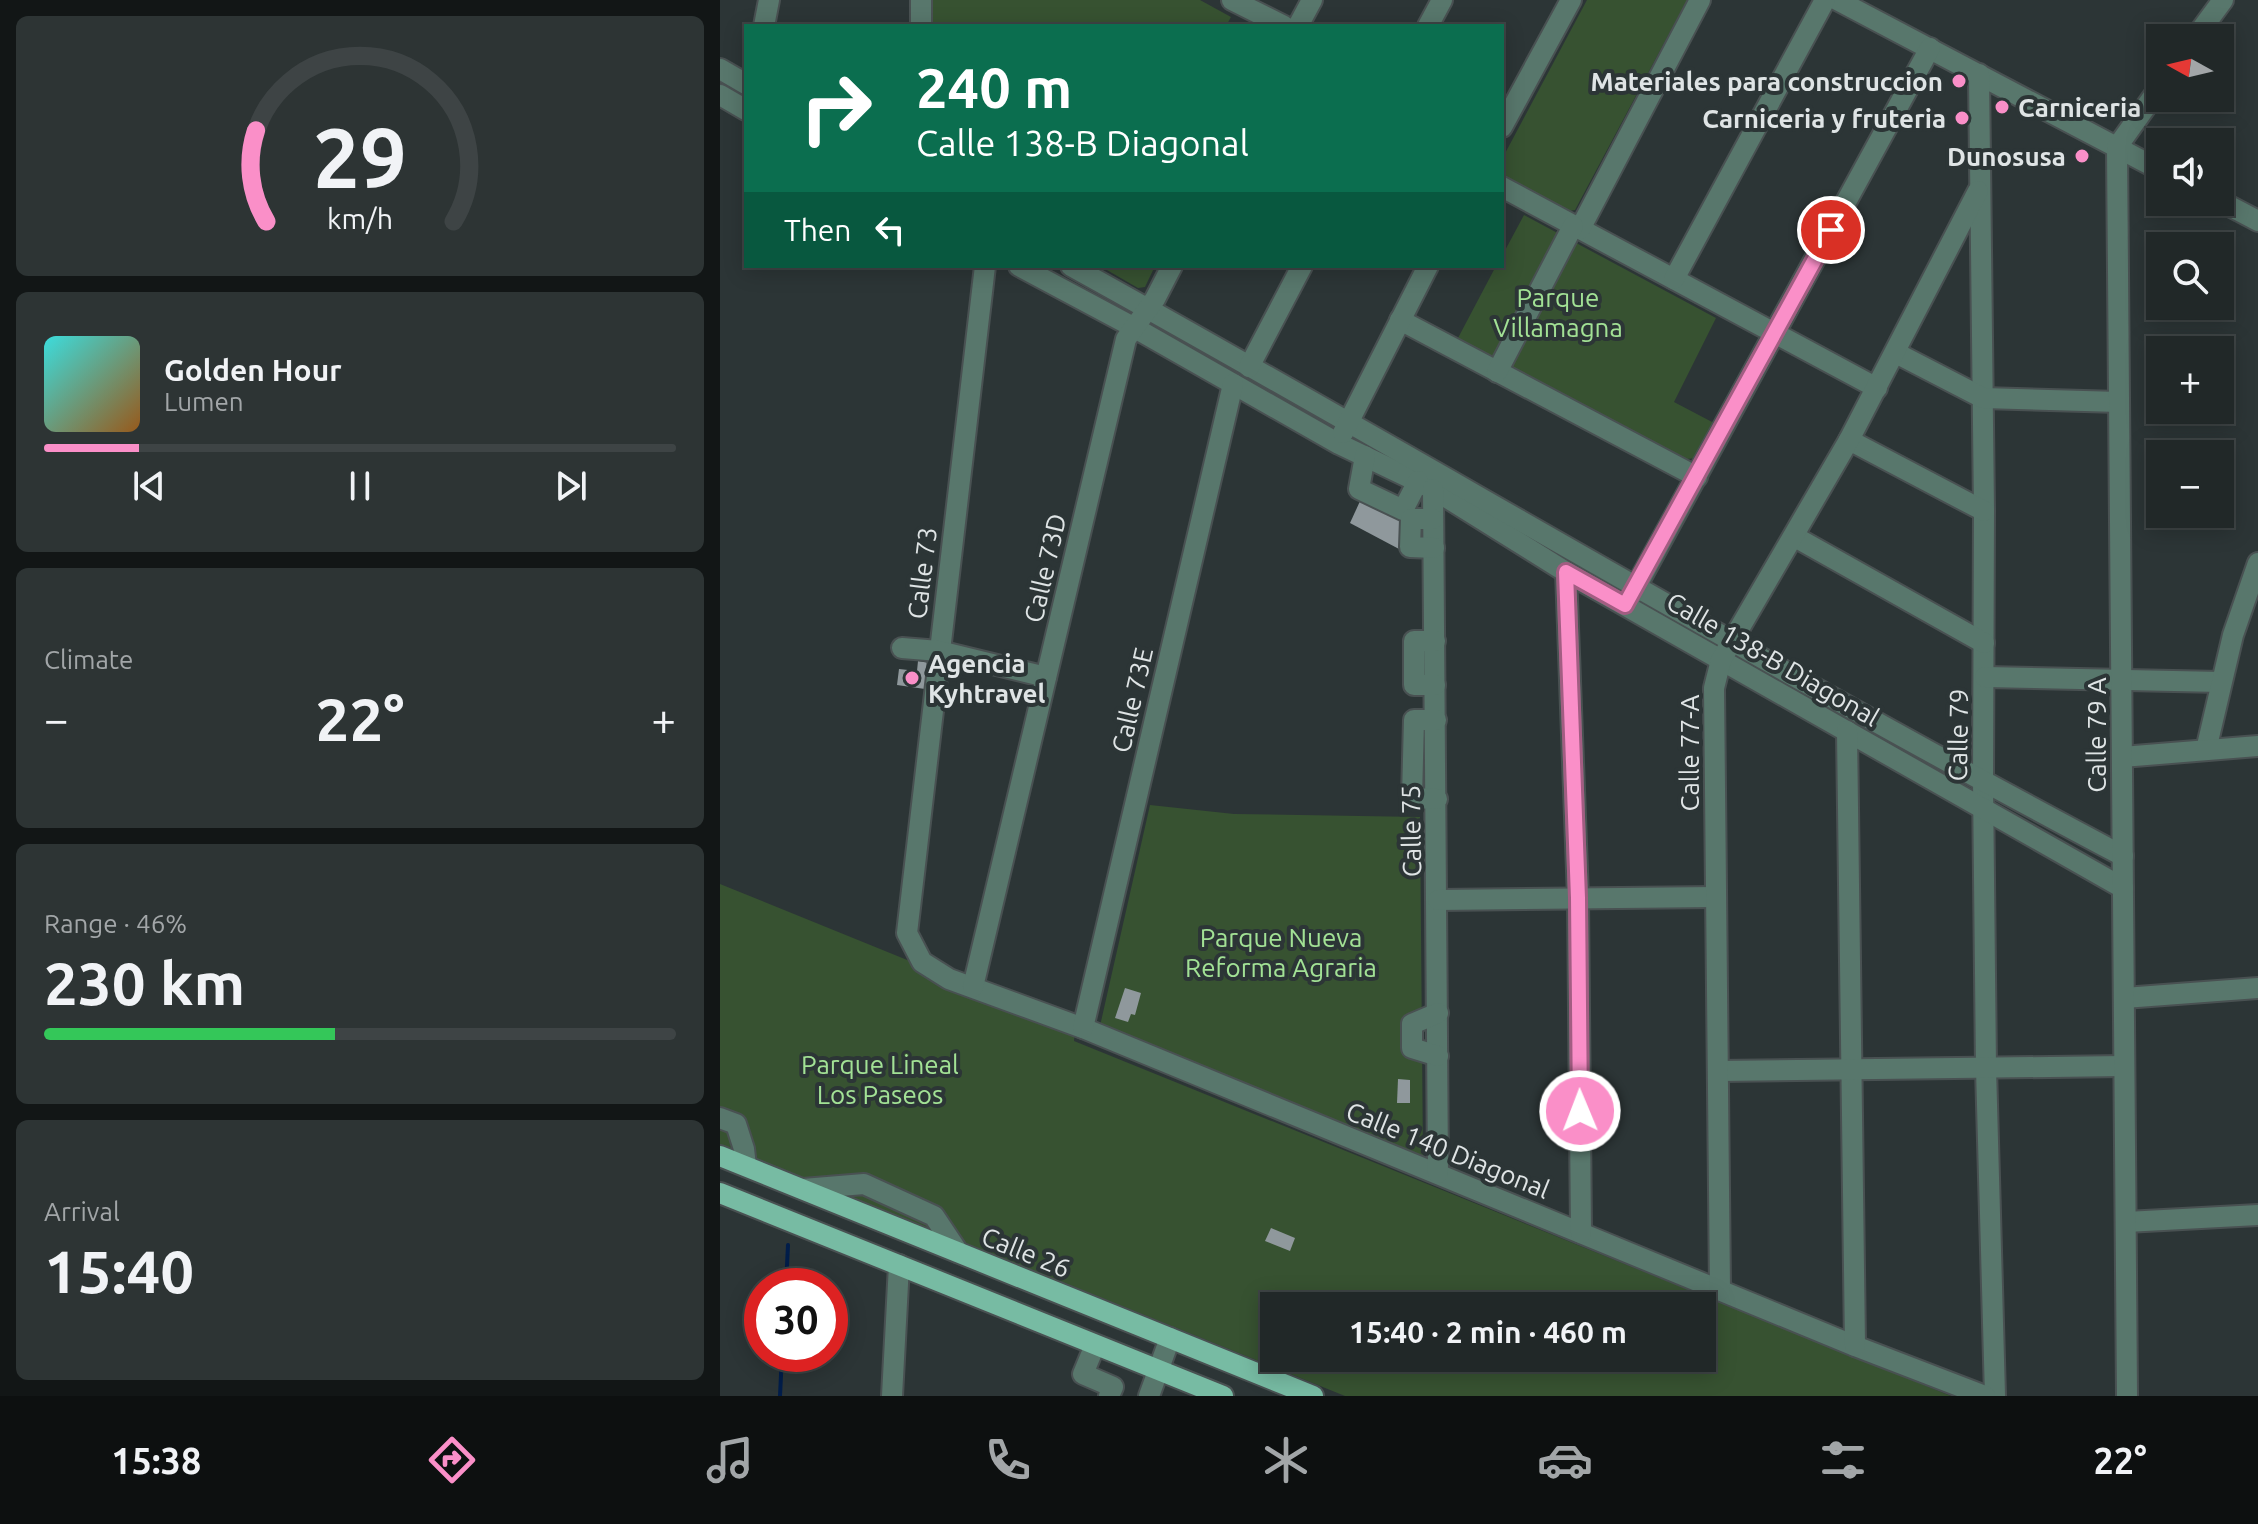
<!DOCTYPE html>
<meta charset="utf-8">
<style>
:root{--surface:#212828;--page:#2d3434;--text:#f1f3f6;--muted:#a2a6a8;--line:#3e4445;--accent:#fa8fc8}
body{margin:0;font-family:Ubuntu,sans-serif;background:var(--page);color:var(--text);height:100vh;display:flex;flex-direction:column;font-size:30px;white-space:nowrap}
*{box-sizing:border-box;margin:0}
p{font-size:26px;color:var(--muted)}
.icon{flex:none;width:44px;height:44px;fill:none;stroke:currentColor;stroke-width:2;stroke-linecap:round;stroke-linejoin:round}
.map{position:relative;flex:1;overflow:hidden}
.panel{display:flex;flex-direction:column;gap:16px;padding:16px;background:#121616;width:720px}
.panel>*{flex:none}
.hud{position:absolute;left:24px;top:24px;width:760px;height:244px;border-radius:0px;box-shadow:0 4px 20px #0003,0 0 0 2px var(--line);background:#0b6e4f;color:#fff;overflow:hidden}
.needle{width:52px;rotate:278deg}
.controls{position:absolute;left:1426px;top:24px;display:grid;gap:16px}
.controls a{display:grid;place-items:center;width:88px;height:88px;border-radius:0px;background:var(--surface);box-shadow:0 4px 20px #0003,0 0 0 2px var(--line);font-size:40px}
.speed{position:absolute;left:24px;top:1268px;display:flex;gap:16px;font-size:40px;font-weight:700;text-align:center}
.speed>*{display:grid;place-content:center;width:104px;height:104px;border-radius:50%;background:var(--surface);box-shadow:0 4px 20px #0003,0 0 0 2px var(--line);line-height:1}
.speed .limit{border:12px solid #d22;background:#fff;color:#111}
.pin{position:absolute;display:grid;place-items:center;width:68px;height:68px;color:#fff;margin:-34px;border:4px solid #fff;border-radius:50%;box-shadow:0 2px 8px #0007}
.me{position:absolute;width:88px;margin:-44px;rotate:359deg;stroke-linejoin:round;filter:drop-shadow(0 0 6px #0008)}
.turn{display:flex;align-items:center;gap:28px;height:168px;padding:0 40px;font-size:36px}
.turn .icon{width:104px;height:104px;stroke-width:2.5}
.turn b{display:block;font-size:56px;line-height:68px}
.then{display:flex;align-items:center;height:76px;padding:0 40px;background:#0003;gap:16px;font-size:30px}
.big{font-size:60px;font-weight:700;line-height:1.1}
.panel .tile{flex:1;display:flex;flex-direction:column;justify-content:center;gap:12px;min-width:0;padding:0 28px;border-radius:12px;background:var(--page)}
.panel .dial{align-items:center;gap:0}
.dial svg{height:208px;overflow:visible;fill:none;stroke:var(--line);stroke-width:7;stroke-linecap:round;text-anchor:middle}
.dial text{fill:var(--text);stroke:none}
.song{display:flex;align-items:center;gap:24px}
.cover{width:96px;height:96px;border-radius:12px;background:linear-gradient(135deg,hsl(180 70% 55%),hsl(30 70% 35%))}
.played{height:8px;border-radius:4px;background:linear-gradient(90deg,var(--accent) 15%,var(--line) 15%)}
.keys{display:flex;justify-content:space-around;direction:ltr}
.heat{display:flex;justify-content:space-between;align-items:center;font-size:44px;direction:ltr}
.charge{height:12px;border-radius:6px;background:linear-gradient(90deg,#34c759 46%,var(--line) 0)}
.trip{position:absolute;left:540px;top:1292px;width:456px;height:80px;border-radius:0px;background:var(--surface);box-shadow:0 4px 20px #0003,0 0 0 2px var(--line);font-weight:700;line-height:80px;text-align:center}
.menu{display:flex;height:128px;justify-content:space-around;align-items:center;background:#0d1010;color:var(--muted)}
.menu .icon{width:56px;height:56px}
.menu .selected{color:var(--accent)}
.menu b{font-size:36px;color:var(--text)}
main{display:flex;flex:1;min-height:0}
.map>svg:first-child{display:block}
.green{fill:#375231;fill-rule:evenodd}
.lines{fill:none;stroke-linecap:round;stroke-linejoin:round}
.stream{stroke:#011d4a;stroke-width:4}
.building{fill:#8f989c}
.minor-casing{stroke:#495152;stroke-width:24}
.major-casing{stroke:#495152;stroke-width:24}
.minor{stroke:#58776c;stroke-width:20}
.major{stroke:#77bba3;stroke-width:20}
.route-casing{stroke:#a25d82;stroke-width:20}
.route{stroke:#fa8fc8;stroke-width:14}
.poi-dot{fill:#fa8fc8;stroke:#2c3536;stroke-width:3}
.labels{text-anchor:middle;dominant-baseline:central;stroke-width:8;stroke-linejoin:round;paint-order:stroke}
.poi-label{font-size:26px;font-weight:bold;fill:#dfe4e5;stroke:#2c3536;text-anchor:end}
.park-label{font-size:26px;fill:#a2e195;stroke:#2c3536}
.street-label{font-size:26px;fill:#dfe4e5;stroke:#2c3536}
</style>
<main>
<section class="panel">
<div class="tile dial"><svg viewBox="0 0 100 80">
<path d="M14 69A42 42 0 1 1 86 69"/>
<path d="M14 69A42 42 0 0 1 10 34" stroke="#fa8fc8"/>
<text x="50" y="56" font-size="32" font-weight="700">29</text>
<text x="50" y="72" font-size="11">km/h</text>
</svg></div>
<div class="tile">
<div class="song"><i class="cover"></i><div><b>Golden Hour</b><p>Lumen</p></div></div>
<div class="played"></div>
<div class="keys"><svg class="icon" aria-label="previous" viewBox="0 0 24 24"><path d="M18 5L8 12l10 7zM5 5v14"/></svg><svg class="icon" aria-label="pause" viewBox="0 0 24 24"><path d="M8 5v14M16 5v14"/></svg><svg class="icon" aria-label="next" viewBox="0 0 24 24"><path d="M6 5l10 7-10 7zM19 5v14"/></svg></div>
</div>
<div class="tile"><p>Climate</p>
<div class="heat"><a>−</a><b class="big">22°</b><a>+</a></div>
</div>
<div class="tile"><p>Range · 46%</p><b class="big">230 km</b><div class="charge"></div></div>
<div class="tile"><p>Arrival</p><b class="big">15:40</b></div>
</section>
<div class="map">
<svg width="1538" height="1396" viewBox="0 0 1538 1396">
<rect width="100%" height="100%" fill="#2c3536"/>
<g class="green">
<path d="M211 0H480L511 17 506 26H212Z"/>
<path d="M867 0H967L855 210 849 211 782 176V159Z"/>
<path d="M804 215 996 318 954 402 994 423 976 458 967 459 738 338 776 266H782V256Z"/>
<path d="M380 266H435L425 287 418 288Z"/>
<path d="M430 805 514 814 700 817 703 1156 380 1026Z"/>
<path d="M0 884 355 1028 354 1041 1231 1396H625L0 1144ZM554 1306H982V1358H554Z"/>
</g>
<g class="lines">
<g class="stream">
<path d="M66 1286 68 1245"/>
<path d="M60 1396 62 1354"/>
</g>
</g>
<g class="building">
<path d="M641 499 682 519 687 534 679 549 630 523Z"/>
<path d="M198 661 209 663 205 689 177 685 179 669 197 671Z"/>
<path d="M405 988 421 993 415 1015 411 1014 408 1022 395 1018Z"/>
<path d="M678 1079 690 1080V1103H677Z"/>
<path d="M551 1228 575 1238 570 1251 545 1241Z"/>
</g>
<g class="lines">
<g class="minor-casing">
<g id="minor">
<path d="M512 0 564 26"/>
<path d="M1117 0 1440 170"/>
<path d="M44 26 49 0"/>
<path d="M201 26V0"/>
<path d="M578 26 592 0"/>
<path d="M708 26 722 0"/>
<path d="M1475 38 1503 0"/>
<path d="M0 69 26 84"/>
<path d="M1259 74 1264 511 1263 782 1266 1068 1275 1396"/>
<path d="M0 95 26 110"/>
<path d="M782 127 851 0"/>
<path d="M782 187 1157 388"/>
<path d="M1500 201 1538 221"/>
<path d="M860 229 980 0"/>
<path d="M265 266 187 933 202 962 229 979 363 1028 1135 1346 1265 1396"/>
<path d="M299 266 415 328 619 444 713 489 846 572 1403 888"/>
<path d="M351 266C703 461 1047 668 1403 856"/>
<path d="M954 279 1105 0"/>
<path d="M680 320 977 477"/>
<path d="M1176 353 1263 398 1399 402"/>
<path d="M529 367 582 266"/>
<path d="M777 372 853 226"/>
<path d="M623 433 708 266"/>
<path d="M1129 440 1264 511"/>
<path d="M645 456 639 489 683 510 698 481"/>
<path d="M713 489 718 1173"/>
<path d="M713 519H691L690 547 714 548"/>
<path d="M1075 537 1264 643"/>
<path d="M846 572 858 898 861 1233"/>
<path d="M911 596 1210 48"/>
<path d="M715 641H694V685H715"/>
<path d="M182 648 219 651 326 677"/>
<path d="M1265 677 1501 682"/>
<path d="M716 720H694L692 798 717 799"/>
<path d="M1127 731 1135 1346"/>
<path d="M1486 750 1513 635 1538 563"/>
<path d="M1402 757 1538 746"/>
<path d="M718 900 996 897"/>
<path d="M253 987 406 339 435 299 452 266"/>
<path d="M1404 998 1538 988"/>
<path d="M363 1028 513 384"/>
<path d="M718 1056 692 1048V1024L718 1013"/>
<path d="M998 1071 1404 1066"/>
<path d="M0 1118 16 1124 24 1149 26 1166"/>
<path d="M83 1189 144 1184 214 1216 238 1252"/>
<path d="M1406 1222 1538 1215"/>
<path d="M1000 1290 994 688 1001 660 1129 440 1258 191"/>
<path d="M375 1345 363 1374 393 1387 389 1396"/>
<path d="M172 1396 179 1265"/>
<path d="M429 1396 450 1338"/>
<path d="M1407 1396 1397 147 1440 87"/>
</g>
</g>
<g class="major-casing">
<g id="major">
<path d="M0 1156 593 1396"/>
<path d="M0 1193 503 1396"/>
</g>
</g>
<use href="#minor" class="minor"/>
<use href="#major" class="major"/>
</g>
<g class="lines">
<g class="route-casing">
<path id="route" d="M860 1111 858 898 846 572 905 605 1111 230"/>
</g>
<use href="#route" class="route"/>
</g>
<g class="poi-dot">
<circle cx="1239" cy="81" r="8"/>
<circle cx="1282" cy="107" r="8"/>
<circle cx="1242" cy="118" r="8"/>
<circle cx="1362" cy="156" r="8"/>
<circle cx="192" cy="678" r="8"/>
</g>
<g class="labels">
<g class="poi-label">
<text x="1223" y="81">Materiales para construccion</text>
<text x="1298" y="107" text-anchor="start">Carniceria</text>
<text x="1226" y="118">Carniceria y fruteria</text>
<text x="1346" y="156">Dunosusa</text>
<text x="208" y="663" text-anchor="start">Agencia<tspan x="208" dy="30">Kyhtravel</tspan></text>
</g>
<g class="park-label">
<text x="838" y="297">Parque<tspan x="838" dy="30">Villamagna</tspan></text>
<text x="561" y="937">Parque Nueva<tspan x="561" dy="30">Reforma Agraria</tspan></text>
<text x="160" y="1064">Parque Lineal<tspan x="160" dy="30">Los Paseos</tspan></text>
</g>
<g class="street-label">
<text transform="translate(325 568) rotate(-77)">Calle 73D</text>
<text transform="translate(202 573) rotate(-83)">Calle 73</text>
<text transform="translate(1053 659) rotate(30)">Calle 138-B Diagonal</text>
<text transform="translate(412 700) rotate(-77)">Calle 73E</text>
<text transform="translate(1238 735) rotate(-89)">Calle 79</text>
<text transform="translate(1376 735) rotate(-90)">Calle 79 A</text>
<text transform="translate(969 753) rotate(-90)">Calle 77-A</text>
<text transform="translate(691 831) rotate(-91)">Calle 75</text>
<text transform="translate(728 1150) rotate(22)">Calle 140 Diagonal</text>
<text transform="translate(306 1252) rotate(22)">Calle 26</text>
</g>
</g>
</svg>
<div class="controls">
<a><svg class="needle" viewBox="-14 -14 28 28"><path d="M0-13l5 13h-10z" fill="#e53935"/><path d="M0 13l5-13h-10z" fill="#a2a6a8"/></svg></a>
<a><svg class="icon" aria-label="sound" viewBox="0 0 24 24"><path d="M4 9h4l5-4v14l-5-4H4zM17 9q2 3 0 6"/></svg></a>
<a><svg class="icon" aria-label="search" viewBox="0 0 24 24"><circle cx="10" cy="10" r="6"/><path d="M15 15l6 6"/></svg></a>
<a>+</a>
<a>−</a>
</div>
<div class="speed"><div class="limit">30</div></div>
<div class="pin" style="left:1111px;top:230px;background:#d93025"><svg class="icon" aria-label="arrive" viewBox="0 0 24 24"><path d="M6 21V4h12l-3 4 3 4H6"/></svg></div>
<svg class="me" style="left:860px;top:1111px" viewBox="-20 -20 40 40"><circle r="17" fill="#fa8fc8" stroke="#fff" stroke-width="3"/><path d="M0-11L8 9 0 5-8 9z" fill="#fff"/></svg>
<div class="trip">15:40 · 2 min · 460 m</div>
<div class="hud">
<div class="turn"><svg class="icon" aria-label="right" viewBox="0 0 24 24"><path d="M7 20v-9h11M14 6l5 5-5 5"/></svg><div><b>240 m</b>Calle 138-B Diagonal</div></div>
<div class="then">Then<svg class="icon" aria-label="left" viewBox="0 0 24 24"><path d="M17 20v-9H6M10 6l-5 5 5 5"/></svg></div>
</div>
</div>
</main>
<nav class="menu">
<b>15:38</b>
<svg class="icon selected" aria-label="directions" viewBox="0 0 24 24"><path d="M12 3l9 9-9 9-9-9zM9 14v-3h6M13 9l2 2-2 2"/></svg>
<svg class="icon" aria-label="music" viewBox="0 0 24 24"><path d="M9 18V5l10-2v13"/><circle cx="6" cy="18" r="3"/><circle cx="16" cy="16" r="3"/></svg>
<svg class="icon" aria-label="phone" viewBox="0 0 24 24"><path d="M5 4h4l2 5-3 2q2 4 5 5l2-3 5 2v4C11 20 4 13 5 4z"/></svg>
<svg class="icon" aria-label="climate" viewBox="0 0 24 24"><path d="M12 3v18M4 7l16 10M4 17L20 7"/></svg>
<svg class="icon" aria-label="car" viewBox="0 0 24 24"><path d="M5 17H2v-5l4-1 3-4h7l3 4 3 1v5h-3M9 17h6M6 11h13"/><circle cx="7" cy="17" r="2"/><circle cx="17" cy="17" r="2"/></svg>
<svg class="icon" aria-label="filters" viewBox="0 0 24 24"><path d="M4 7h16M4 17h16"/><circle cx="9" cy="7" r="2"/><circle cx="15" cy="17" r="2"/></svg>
<b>22°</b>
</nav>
